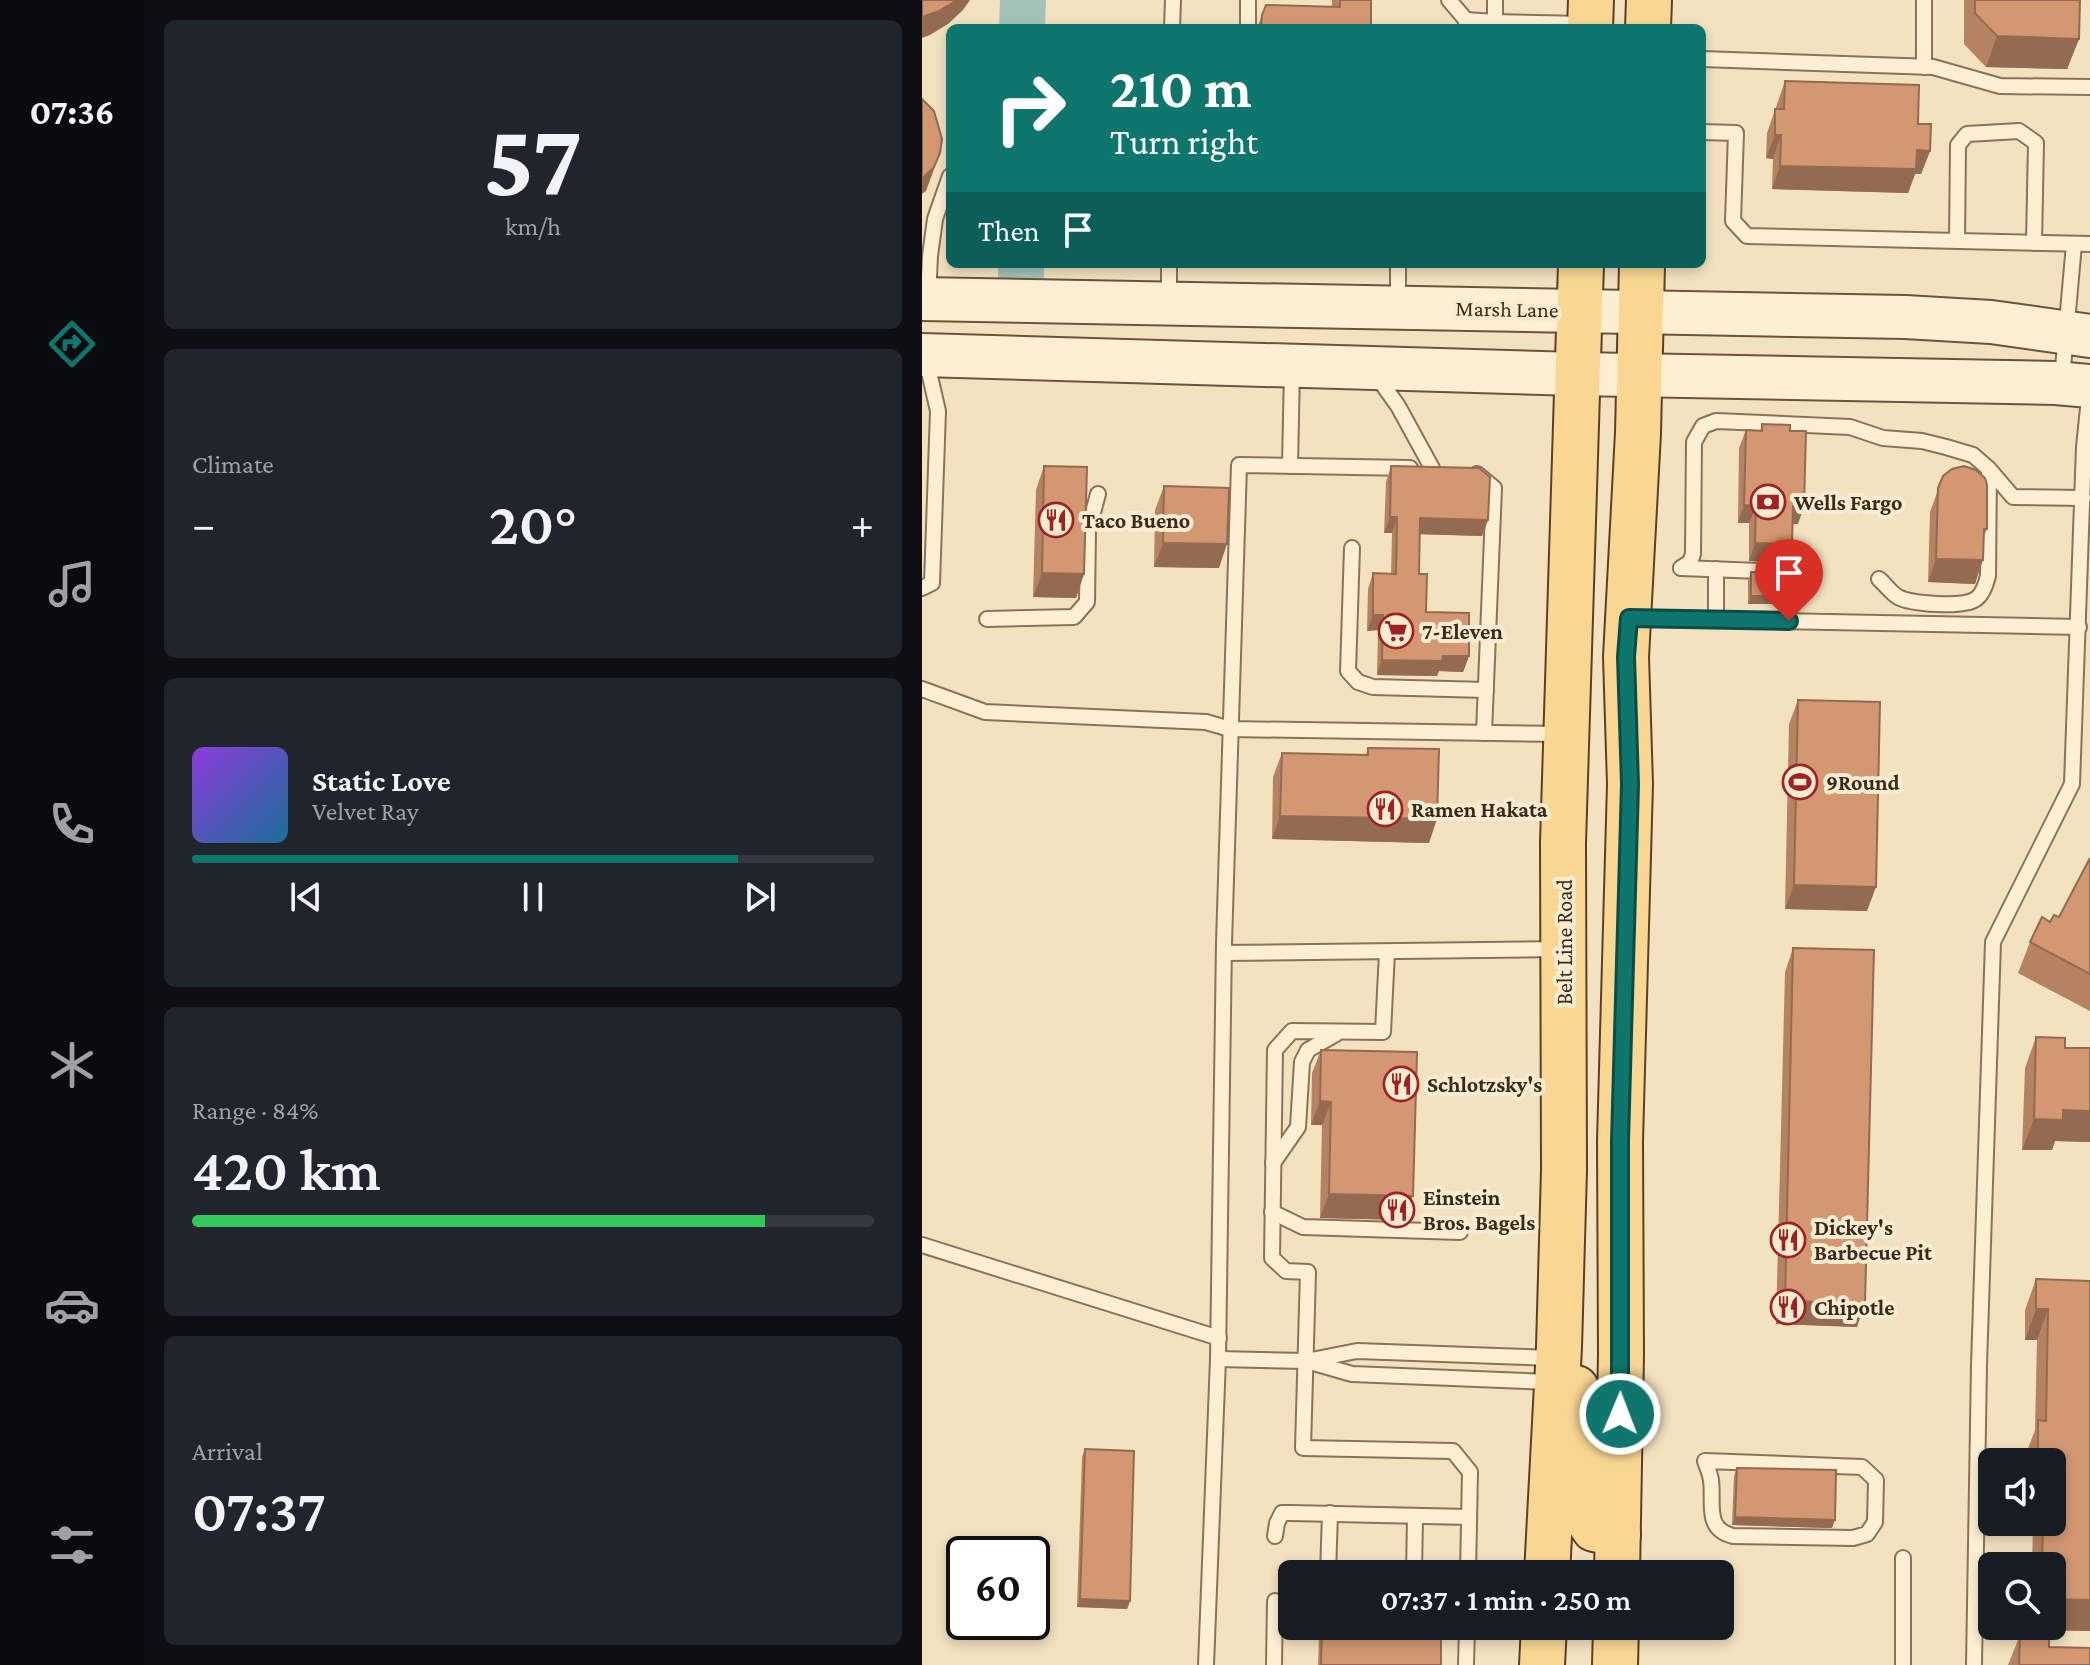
<!DOCTYPE html>
<meta charset="utf-8">
<style>
:root{--surface:#171b24;--page:#20242c;--text:#f1f3f6;--muted:#9ea1a6;--line:#363941;--accent:#0f766e}
body{margin:0;font-family:"Crimson Pro",serif;background:var(--page);color:var(--text);height:100vh;display:flex;flex-direction:column;font-size:30px;white-space:nowrap}
*{box-sizing:border-box;margin:0}
p{font-size:26px;color:var(--muted)}
.icon{flex:none;width:44px;height:44px;fill:none;stroke:currentColor;stroke-width:2;stroke-linecap:round;stroke-linejoin:round}
.map{position:relative;flex:1;overflow:hidden}
.panel{display:flex;flex-direction:column;gap:20px;padding:20px;background:#0d0f14;width:778px}
.panel>*{flex:none}
.hud{position:absolute;left:24px;top:24px;width:760px;height:244px;border-radius:12px;box-shadow:0 4px 12px #0003;background:#0f766e;color:#fff;overflow:hidden}
.fabs{position:absolute;left:1056px;top:1448px;display:grid;gap:16px}
.fabs a{display:grid;place-items:center;width:88px;height:88px;border-radius:12px;background:var(--surface);box-shadow:0 4px 12px #0003;font-size:40px}
.speed{position:absolute;left:24px;top:1536px;display:flex;gap:16px;font-size:40px;font-weight:700;text-align:center}
.speed>*{display:grid;place-content:center;width:104px;height:104px;border-radius:50%;background:var(--surface);box-shadow:0 4px 12px #0003;line-height:1}
.speed .limit{border:4px solid #111;border-radius:12px;background:#fff;color:#111}
.pin{position:absolute;display:grid;place-items:center;width:68px;height:68px;color:#fff;margin:-82px -34px;border-radius:50% 50% 50% 0;rotate:-45deg;box-shadow:0 0 8px #0007}
.pin .icon{rotate:45deg}
.me{position:absolute;width:88px;margin:-44px;rotate:1deg;stroke-linejoin:round;filter:drop-shadow(0 0 6px #0008)}
.turn{display:flex;align-items:center;gap:28px;height:168px;padding:0 32px;font-size:36px}
.turn .icon{width:104px;height:104px;stroke-width:2.5}
.turn b{display:block;font-size:56px;line-height:68px}
.then{display:flex;align-items:center;height:76px;padding:0 32px;background:#0003;gap:16px;font-size:30px}
.big{font-size:60px;font-weight:600;line-height:1.1}
.panel .card{flex:1;display:flex;flex-direction:column;justify-content:center;gap:12px;min-width:0;padding:0 28px;border-radius:12px;background:var(--page)}
.panel .dial{align-items:center;gap:0}
.dial b{font-size:104px;line-height:1}
.song{display:flex;align-items:center;gap:24px}
.cover{width:96px;height:96px;border-radius:12px;background:linear-gradient(135deg,hsl(270 70% 55%),hsl(200 70% 35%))}
.played{height:8px;border-radius:4px;background:linear-gradient(90deg,var(--accent) 80%,var(--line) 80%)}
.keys{display:flex;justify-content:space-around;direction:ltr}
.heat{display:flex;justify-content:space-between;align-items:center;font-size:44px;direction:ltr}
.charge{height:12px;border-radius:6px;background:linear-gradient(90deg,#34c759 84%,var(--line) 0)}
.trip{position:absolute;left:356px;top:1560px;width:456px;height:80px;border-radius:12px;background:var(--surface);box-shadow:0 4px 12px #0003;font-weight:600;line-height:80px;text-align:center}
main{display:flex;flex:1;min-height:0}
.dock{display:flex;flex-direction:column;width:144px;justify-content:space-around;align-items:center;background:#090b0e;color:var(--muted)}
.dock .icon{width:56px;height:56px}
.dock .selected{color:var(--accent)}
.dock b{font-size:36px;color:var(--text)}
.map>svg:first-child{display:block}
.lines{fill:none;stroke-linecap:round;stroke-linejoin:round}
.river{stroke:#a3c3b9;stroke-width:46}
.service-casing{stroke:#8c7256;stroke-width:18}
.secondary-casing{stroke:#6e5239;stroke-width:46}
.primary-casing{stroke:#5a3f2b;stroke-width:48}
.service{stroke:#fcefd3;stroke-width:14}
.secondary{stroke:#fcefd3;stroke-width:42}
.primary{stroke:#f9d793;stroke-width:44}
.wall{fill:#b58362}
.shaded-wall{fill:#946a50}
.building{fill:#d39872;stroke:#946a50;stroke-width:2}
.route-casing{stroke:#0a4d48;stroke-width:20}
.route{stroke:#0f766e;stroke-width:14}
.labels{text-anchor:middle;dominant-baseline:central;stroke-width:8;stroke-linejoin:round;paint-order:stroke}
.street-label{font-size:22px;fill:#3a2a1c;stroke:#f8ecd0}
.poi-label{font-size:22px;font-weight:bold;fill:#3a2a1c;stroke:#f8ecd0;text-anchor:start}
</style>
<main>
<nav class="dock">
<b>07:36</b>
<svg class="icon selected" aria-label="directions" viewBox="0 0 24 24"><path d="M12 3l9 9-9 9-9-9zM9 14v-3h6M13 9l2 2-2 2"/></svg>
<svg class="icon" aria-label="music" viewBox="0 0 24 24"><path d="M9 18V5l10-2v13"/><circle cx="6" cy="18" r="3"/><circle cx="16" cy="16" r="3"/></svg>
<svg class="icon" aria-label="phone" viewBox="0 0 24 24"><path d="M5 4h4l2 5-3 2q2 4 5 5l2-3 5 2v4C11 20 4 13 5 4z"/></svg>
<svg class="icon" aria-label="climate" viewBox="0 0 24 24"><path d="M12 3v18M4 7l16 10M4 17L20 7"/></svg>
<svg class="icon" aria-label="car" viewBox="0 0 24 24"><path d="M5 17H2v-5l4-1 3-4h7l3 4 3 1v5h-3M9 17h6M6 11h13"/><circle cx="7" cy="17" r="2"/><circle cx="17" cy="17" r="2"/></svg>
<svg class="icon" aria-label="filters" viewBox="0 0 24 24"><path d="M4 7h16M4 17h16"/><circle cx="9" cy="7" r="2"/><circle cx="15" cy="17" r="2"/></svg>
</nav>
<section class="panel">
<div class="card dial"><b>57</b><p>km/h</p></div>
<div class="card"><p>Climate</p>
<div class="heat"><a>−</a><b class="big">20°</b><a>+</a></div>
</div>
<div class="card">
<div class="song"><i class="cover"></i><div><b>Static Love</b><p>Velvet Ray</p></div></div>
<div class="played"></div>
<div class="keys"><svg class="icon" aria-label="previous" viewBox="0 0 24 24"><path d="M18 5L8 12l10 7zM5 5v14"/></svg><svg class="icon" aria-label="pause" viewBox="0 0 24 24"><path d="M8 5v14M16 5v14"/></svg><svg class="icon" aria-label="next" viewBox="0 0 24 24"><path d="M6 5l10 7-10 7zM19 5v14"/></svg></div>
</div>
<div class="card"><p>Range · 84%</p><b class="big">420 km</b><div class="charge"></div></div>
<div class="card"><p>Arrival</p><b class="big">07:37</b></div>
</section>
<div class="map">
<svg width="1168" height="1665" viewBox="0 0 1168 1665">
<rect width="100%" height="100%" fill="#f2e2bf"/>
<g class="lines">
<g class="river">
<path d="M100 28 101 0"/>
<path d="M99 275V264"/>
</g>
<g class="service-casing">
<g id="service">
<path d="M527 0 544 20"/>
<path d="M573 0V22L663 24"/>
<path d="M1002 0V67"/>
<path d="M250 28 251 0"/>
<path d="M326 28V0"/>
<path d="M544 28V20L573 22"/>
<path d="M780 59 1011 67 1078 86 1168 87"/>
<path d="M780 132 814 133 811 221 825 236 1168 244"/>
<path d="M1035 241 1036 145 1045 134 1097 131 1114 143 1112 243"/>
<path d="M476 264V302"/>
<path d="M6 297 8 256 13 219 28 176"/>
<path d="M247 300V264"/>
<path d="M454 375 476 406 510 468"/>
<path d="M1140 379 1152 244"/>
<path d="M368 466 370 369"/>
<path d="M555 474 572 488 562 733"/>
<path d="M430 548 426 671 436 682 451 687 564 690"/>
<path d="M759 568 768 562 771 554 772 442 781 426 794 421 928 427 961 438 1000 441 1024 447 1051 455 1067 469 1091 497 1161 498"/>
<path d="M759 568 892 573"/>
<path d="M957 579C963 584 969 593 976 597 989 604 1041 608 1054 599 1061 594 1064 584 1066 576L1067 469"/>
<path d="M0 588 10 583 16 411 4 359"/>
<path d="M709 618 1157 627"/>
<path d="M65 619 152 617 165 602 166 531 176 494"/>
<path d="M794 620V569"/>
<path d="M0 689 63 712 284 722 308 729 640 734"/>
<path d="M465 952 461 1032 370 1031 353 1050 350 1258 364 1271 386 1272 381 1448 531 1451 548 1472 546 1574"/>
<path d="M302 953 637 949"/>
<path d="M351 1163 376 1127 380 1062 386 1050 414 1034"/>
<path d="M350 1212 381 1227 538 1232"/>
<path d="M0 1245 297 1338"/>
<path d="M296 1359 384 1361 435 1351 632 1358"/>
<path d="M388 1362 430 1374 629 1382"/>
<path d="M783 1461 940 1467 954 1480 953 1522 945 1534 931 1538 811 1536C782 1529 792 1503 789 1480 788 1474 785 1467 783 1461Z"/>
<path d="M353 1536 355 1523 360 1513H369L547 1517"/>
<path d="M406 1574 408 1513"/>
<path d="M492 1574 493 1516"/>
<path d="M284 1665 296 1359 302 943 317 465 488 468"/>
<path d="M352 1665 353 1601"/>
<path d="M544 1665 545 1626"/>
<path d="M981 1665V1558"/>
<path d="M1052 1665 1057 1365 1071 942 1150 784 1162 447 1168 389"/>
</g>
</g>
<g class="secondary-casing">
<g id="secondary">
<path d="M0 299 983 317 1069 322 1168 336"/>
<path d="M0 355 655 374 1134 383 1168 386"/>
</g>
</g>
<g class="primary-casing">
<g id="primary">
<path d="M668 28 669 0"/>
<path d="M726 28 727 0"/>
<path d="M654 1388 662 1428 664 1517 672 1529 696 1534"/>
<path d="M625 1574 637 1347 642 1170 641 843 659 264"/>
<path d="M695 1574 699 1354 698 1141 708 784 704 657 716 433 720 264"/>
<path d="M620 1665 622 1626"/>
<path d="M693 1665 694 1626"/>
</g>
</g>
<use href="#service" class="service"/>
<use href="#secondary" class="secondary"/>
<use href="#primary" class="primary"/>
</g>
<g class="wall">
<path d="M410 0H449V28H335L344 5 410 7Z"/>
<path d="M1042 0H1158L1157 39 1145 69 1064 67 1042 44Z"/>
<path d="M863 81 996 124 1008 151 999 174H993L986 193 850 189 851 159 844 158 845 133Z"/>
<path d="M840 424 876 524H870L864 562 827 561V523H816L817 448 824 430 838 431Z"/>
<path d="M122 466 162 574 154 598 111 597 114 490Z"/>
<path d="M469 466 566 520 560 536 497 534V574L504 612 547 656 541 672 517 671 515 676 455 675 456 630 445 631 446 589 451 573 469 574 470 533H462L464 482Z"/>
<path d="M1021 476 1065 529 1062 536 1053 584 1006 582 1008 512Z"/>
<path d="M242 486 297 568 232 567 233 510Z"/>
<path d="M829 572 866 596 863 604H826V581Z"/>
<path d="M876 700 945 911 863 909 867 724Z"/>
<path d="M446 748 507 843 350 839 351 777 360 753 444 755Z"/>
<path d="M1168 858V1011L1096 973 1108 942 1128 922 1137 917Z"/>
<path d="M871 948 935 1327 854 1324 863 972Z"/>
<path d="M1114 1037 1143 1048H1168V1142L1133 1141 1130 1150H1100L1103 1068Z"/>
<path d="M399 1050 482 1220 398 1218 400 1125H389L390 1073Z"/>
<path d="M1114 1279 1168 1281V1631L1127 1630V1647L1168 1665H1086L1096 1640V1626H1130V1566H1110L1111 1522H1130V1462H1105V1451L1113 1430 1115 1340H1103V1310Z"/>
<path d="M163 1449 208 1601 205 1609 155 1607 160 1457Z"/>
<path d="M815 1468 910 1528 810 1525 812 1476Z"/>
<path d="M400 1628 519 1665H396L397 1636Z"/>
</g>
<g class="shaded-wall">
<path d="M35 0H48L41 10 26 24 8 35 0 38V17Z"/>
<path d="M1075 36 1157 39 1145 69 1064 67Z"/>
<path d="M853 135H859L851 159 844 158Z"/>
<path d="M995 150 1008 151 999 174H993L986 193 850 189 858 166Z"/>
<path d="M18 153 4 191 0 194V179Z"/>
<path d="M822 505 834 506 827 523H816Z"/>
<path d="M871 506 882 507 876 524H864Z"/>
<path d="M468 517H475L470 533H462Z"/>
<path d="M498 518 566 520 560 536 492 534Z"/>
<path d="M241 543 305 544 297 568 232 567Z"/>
<path d="M833 543 870 544 864 562 827 561Z"/>
<path d="M1014 559 1061 560 1053 584 1006 582Z"/>
<path d="M120 573 162 574 154 598 111 597Z"/>
<path d="M829 596H866L863 604H826Z"/>
<path d="M451 615H461L456 630 445 631Z"/>
<path d="M521 656H547L541 672 517 671 515 676 455 675 460 660Z"/>
<path d="M358 816 515 819 507 843 350 839Z"/>
<path d="M872 885 954 887 945 911 863 909Z"/>
<path d="M398 1101 409 1102 400 1125H389Z"/>
<path d="M1141 1110 1168 1111V1142L1133 1141 1130 1150H1100L1112 1119Z"/>
<path d="M407 1194 491 1196 482 1220 398 1218Z"/>
<path d="M863 1301 943 1303 935 1327 854 1324Z"/>
<path d="M1114 1309H1126L1115 1340H1103Z"/>
<path d="M813 1517 913 1520 910 1528 810 1525Z"/>
<path d="M158 1599 208 1601 205 1609 155 1607Z"/>
<path d="M1130 1599 1168 1600V1631L1117 1630 1118 1626H1130Z"/>
</g>
<g class="building">
<path d="M0 0H35L17 11 0 17Z"/>
<path d="M418 0H449V28H339L340 15 344 5 418 7Z"/>
<path d="M1053 0H1158L1157 39 1075 36 1053 13Z"/>
<path d="M863 81 997 85 996 124H1009L1008 151 995 150 994 169 858 166 859 135H853V109H862Z"/>
<path d="M0 99 12 111 20 139 18 153 12 167 0 179Z"/>
<path d="M840 424 868 425V431H884L882 507 871 506 870 544 833 543 834 506 822 505 824 430 840 431Z"/>
<path d="M122 466 165 467 162 574 120 573Z"/>
<path d="M469 466 557 468 568 477 566 520 498 518 497 574H505L504 612 547 613V656H521L520 661 460 660 461 615H451V573L474 574 475 517H468Z"/>
<path d="M1042 466 1054 470 1063 478 1065 485V529H1062L1061 560 1014 559 1016 488 1021 476 1030 469Z"/>
<path d="M242 486 307 488 305 544 241 543Z"/>
<path d="M829 572 866 574V596H829Z"/>
<path d="M876 700 958 702 954 887 872 885Z"/>
<path d="M446 748 517 749 515 819 358 816 360 753 446 755Z"/>
<path d="M1168 858V974L1108 942 1120 917 1128 922 1132 915 1137 917Z"/>
<path d="M871 948 952 950 943 1303 863 1301Z"/>
<path d="M1114 1037 1143 1038V1048H1168V1111L1141 1110V1120L1112 1119Z"/>
<path d="M399 1050 495 1052 491 1196 407 1194 409 1102 398 1101Z"/>
<path d="M1114 1279 1168 1281V1600L1130 1599V1566H1120L1121 1522H1130V1462H1123V1460H1116V1420L1124 1421 1126 1309H1114Z"/>
<path d="M163 1449 212 1451 208 1601 158 1599Z"/>
<path d="M815 1468 914 1470 913 1520 813 1517Z"/>
<path d="M1107 1626H1127V1647L1168 1648V1665H1097L1098 1634H1106Z"/>
<path d="M400 1628 519 1631V1665H399Z"/>
</g>
<g class="lines">
<g class="route-casing">
<path id="route" d="M698 1414V1141L708 784 704 657 707 618 867 621"/>
</g>
<use href="#route" class="route"/>
</g>
<defs>
<g id="bank-ring" transform="scale(1.8)"><circle r="9.5" fill="#f8ecd0" stroke="#a12024" stroke-width="1.5"/><path d="M-6-4H6V4H-6ZM0-2.3a2.3 2.3 0 1 0 0 4.6a2.3 2.3 0 1 0 0-4.6Z" fill="#a12024"/></g>
<g id="restaurant-ring" transform="scale(1.8)"><circle r="9.5" fill="#f8ecd0" stroke="#a12024" stroke-width="1.5"/><path d="M-5-6h1v4h1v-4h1v4h1v-4h1v5L-1.5 .5V6h-2V.5L-5-1ZM5-6V6H3V1.5H1.5Q1.5-4 5-6Z" fill="#a12024"/></g>
<g id="supermarket-ring" transform="scale(1.8)"><circle r="9.5" fill="#f8ecd0" stroke="#a12024" stroke-width="1.5"/><path d="M-6-5.5h2.5l.6 2H6L4.5 2H-2.5L-4.4-4H-6ZM-1.5 3.2a1.3 1.3 0 1 0 .1 0ZM3 3.2a1.3 1.3 0 1 0 .1 0Z" fill="#a12024"/></g>
<g id="stadium-ring" transform="scale(1.8)"><circle r="9.5" fill="#f8ecd0" stroke="#a12024" stroke-width="1.5"/><path d="M0-5a6.5 5 0 1 0 0 10a6.5 5 0 1 0 0-10ZM-3.5-1.8h7v3.6h-7Z" fill="#a12024"/></g>
</defs>
<g fill-rule="evenodd">
<use href="#bank-ring" x="846" y="502"/>
<use href="#restaurant-ring" x="134" y="520"/>
<use href="#supermarket-ring" x="474" y="631"/>
<use href="#stadium-ring" x="878" y="782"/>
<use href="#restaurant-ring" x="463" y="809"/>
<use href="#restaurant-ring" x="479" y="1084"/>
<use href="#restaurant-ring" x="475" y="1210"/>
<use href="#restaurant-ring" x="866" y="1240"/>
<use href="#restaurant-ring" x="866" y="1307"/>
</g>
<g class="labels">
<g class="street-label">
<text transform="translate(585 309) rotate(1)">Marsh Lane</text>
<text transform="translate(642 942) rotate(-90)">Belt Line Road</text>
</g>
<g class="poi-label">
<text x="872" y="502">Wells Fargo</text>
<text x="160" y="520">Taco Bueno</text>
<text x="500" y="631">7-Eleven</text>
<text x="904" y="782">9Round</text>
<text x="489" y="809">Ramen Hakata</text>
<text x="505" y="1084">Schlotzsky's</text>
<text x="501" y="1197">Einstein<tspan x="501" dy="25">Bros. Bagels</tspan></text>
<text x="892" y="1227">Dickey's<tspan x="892" dy="25">Barbecue Pit</tspan></text>
<text x="892" y="1307">Chipotle</text>
</g>
</g>
</svg>
<div class="fabs">
<a><svg class="icon" aria-label="sound" viewBox="0 0 24 24"><path d="M4 9h4l5-4v14l-5-4H4zM17 9q2 3 0 6"/></svg></a>
<a><svg class="icon" aria-label="search" viewBox="0 0 24 24"><circle cx="10" cy="10" r="6"/><path d="M15 15l6 6"/></svg></a>
</div>
<div class="speed"><div class="limit">60</div></div>
<div class="pin" style="left:867px;top:621px;background:#d93025"><svg class="icon" aria-label="arrive" viewBox="0 0 24 24"><path d="M6 21V4h12l-3 4 3 4H6"/></svg></div>
<svg class="me" style="left:698px;top:1414px" viewBox="-20 -20 40 40"><circle r="17" fill="#0f766e" stroke="#fff" stroke-width="3"/><path d="M0-11L8 9 0 5-8 9z" fill="#fff"/></svg>
<div class="trip">07:37 · 1 min · 250 m</div>
<div class="hud">
<div class="turn"><svg class="icon" aria-label="right" viewBox="0 0 24 24"><path d="M7 20v-9h11M14 6l5 5-5 5"/></svg><div><b>210 m</b>Turn right</div></div>
<div class="then">Then<svg class="icon" aria-label="arrive" viewBox="0 0 24 24"><path d="M6 21V4h12l-3 4 3 4H6"/></svg></div>
</div>
</div>
</main>
